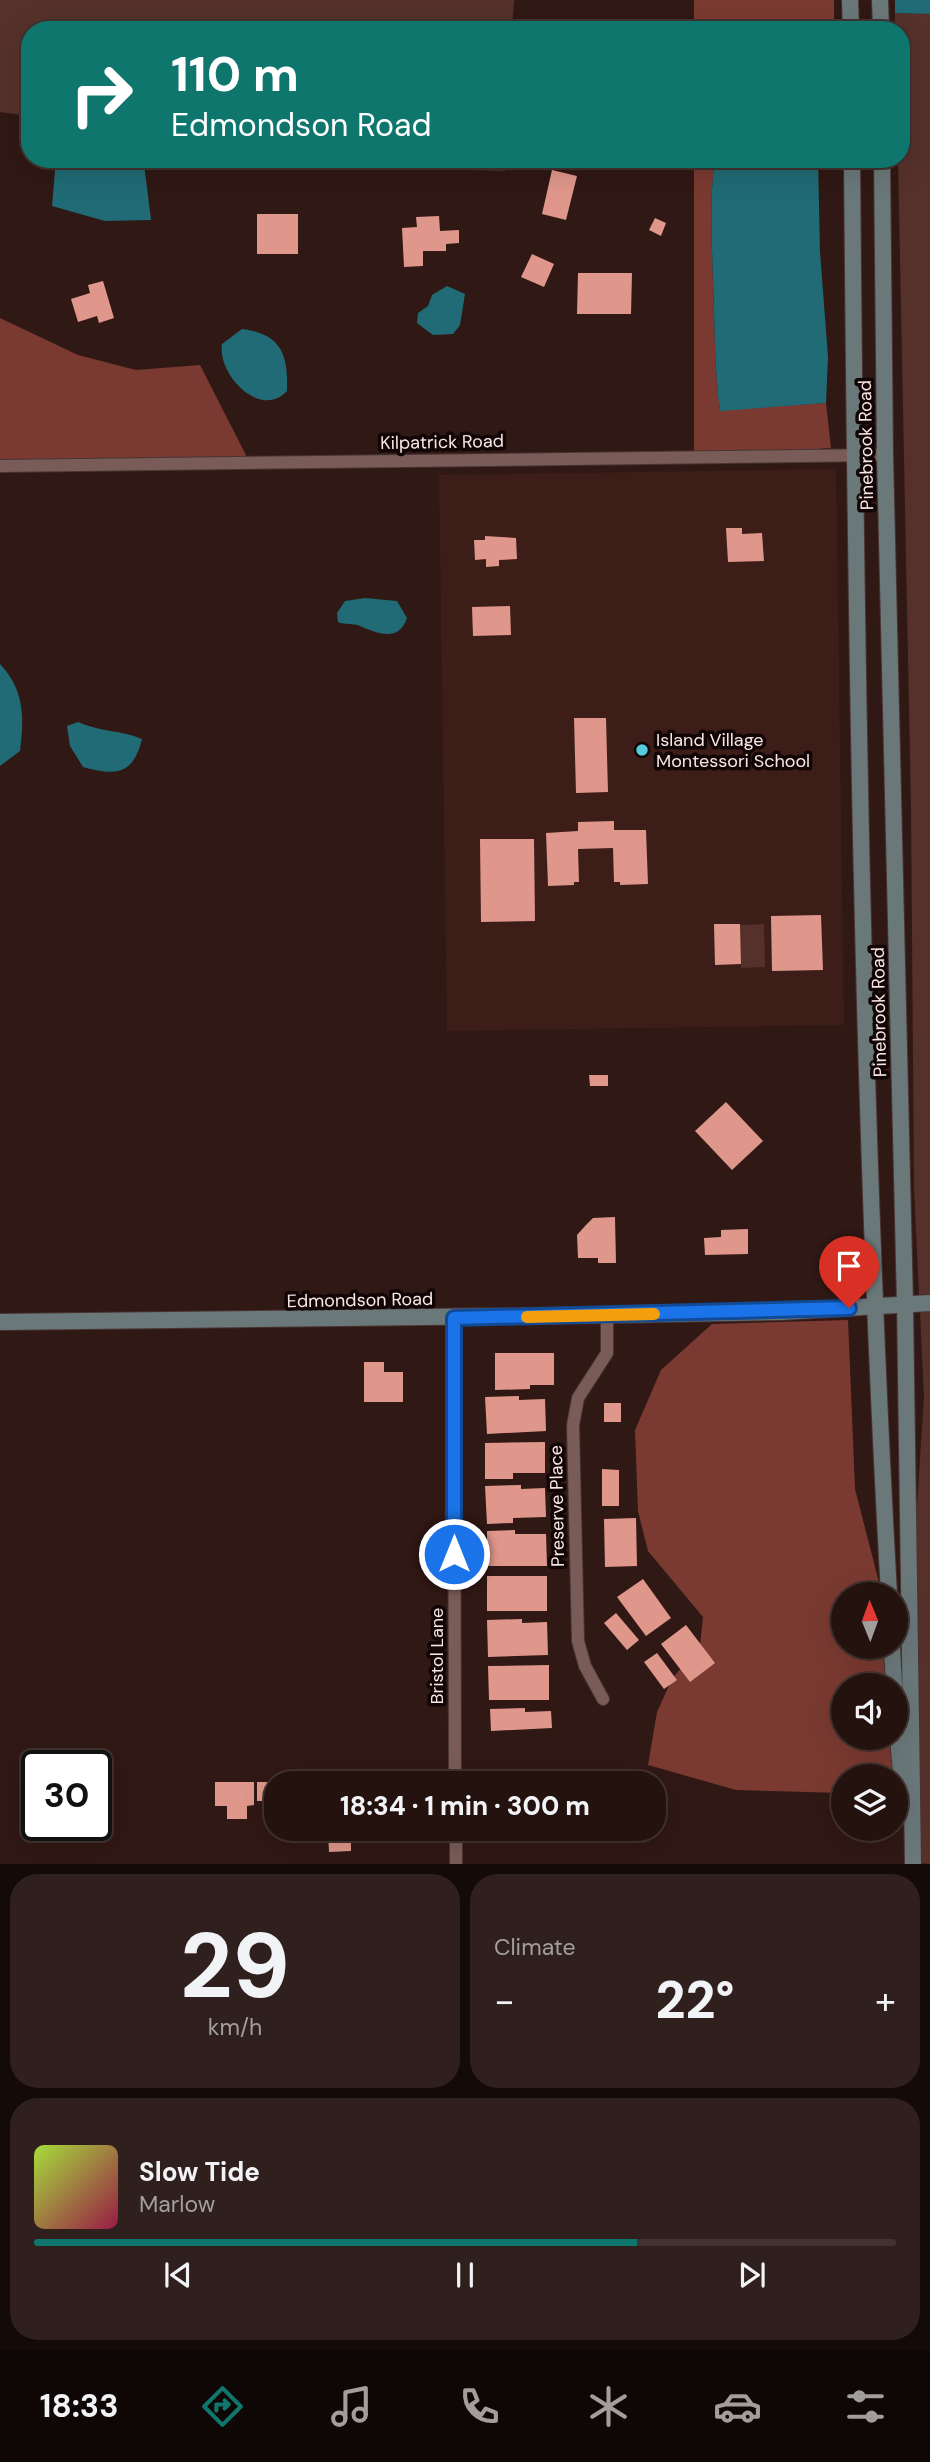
<!DOCTYPE html>
<meta charset="utf-8">
<style>
:root{--surface:#24120f;--page:#30201d;--text:#f1f3f6;--muted:#a39e9e;--line:#41322f;--accent:#0f766e}
body{margin:0;font-family:"DM Sans",sans-serif;background:var(--page);color:var(--text);height:100vh;display:flex;flex-direction:column;font-size:26px;white-space:nowrap}
*{box-sizing:border-box;margin:0}
p{font-size:23px;color:var(--muted)}
.icon{flex:none;width:38px;height:38px;fill:none;stroke:currentColor;stroke-width:2;stroke-linecap:round;stroke-linejoin:round}
.map{position:relative;height:1864px;overflow:hidden}
.side{display:flex;flex-direction:column;gap:10px;padding:10px;background:#140a08;flex:1}
.side>*{flex:none}
.top-card{position:absolute;left:21px;top:21px;width:889px;height:147px;border-radius:28px;box-shadow:0 7px 28px #0002,0 0 0 2px var(--line);background:#0f766e;color:#fff;overflow:hidden}
.needle{width:46px;rotate:359deg}
.fabs{position:absolute;left:831px;top:1582px;display:grid;gap:14px}
.fabs a{display:grid;place-items:center;width:77px;height:77px;border-radius:50%;background:var(--surface);box-shadow:0 7px 28px #0002,0 0 0 2px var(--line);font-size:35px}
.speed{position:absolute;left:21px;top:1750px;display:flex;gap:14px;font-size:35px;font-weight:700;text-align:center}
.speed>*{display:grid;place-content:center;width:91px;height:91px;border-radius:50%;background:var(--surface);box-shadow:0 7px 28px #0002,0 0 0 2px var(--line);line-height:1}
.speed .limit{border:4px solid #111;border-radius:10px;background:#fff;color:#111}
.pin{position:absolute;display:grid;place-items:center;width:60px;height:60px;color:#fff;margin:-72px -30px;border-radius:50% 50% 50% 0;rotate:-45deg;box-shadow:0 0 7px #0007}
.pin .icon{rotate:45deg}
.me{position:absolute;width:77px;margin:-38px;rotate:0deg;stroke-linejoin:round;filter:drop-shadow(0 0 5px #0008)}
.turn{display:flex;align-items:center;gap:24px;height:147px;padding:0 35px;font-size:32px}
.turn .icon{width:91px;height:91px;stroke-width:2.5}
.turn b{display:block;font-size:49px;line-height:60px}
.big{font-size:52px;font-weight:800;line-height:1.1}
.side .card{flex:1;display:flex;flex-direction:column;justify-content:center;gap:10px;min-width:0;padding:0 24px;border-radius:28px;background:var(--page)}
.side .dial{align-items:center;gap:0}
.dial b{font-size:91px;line-height:1}
.song{display:flex;align-items:center;gap:21px}
.cover{width:84px;height:84px;border-radius:10px;background:linear-gradient(135deg,hsl(80 70% 55%),hsl(340 70% 35%))}
.played{height:7px;border-radius:4px;background:linear-gradient(90deg,var(--accent) 70%,var(--line) 70%)}
.keys{display:flex;justify-content:space-around;direction:ltr}
.heat{display:flex;justify-content:space-between;align-items:center;font-size:38px;direction:ltr}
.side .tiles{flex:1;display:grid;gap:10px;grid-template-columns:1fr 1fr}
.card:last-child{grid-column:span 2}
.trip{position:absolute;left:264px;top:1771px;width:402px;height:70px;border-radius:28px;background:var(--surface);box-shadow:0 7px 28px #0002,0 0 0 2px var(--line);font-weight:800;line-height:70px;text-align:center}
.tab-bar{display:flex;height:112px;justify-content:space-around;align-items:center;background:#0e0706;color:var(--muted)}
.tab-bar .icon{width:49px;height:49px}
.tab-bar .on{color:var(--accent)}
.tab-bar b{font-size:32px;color:var(--text)}
.map>svg:first-child{display:block}
.built{fill:#3c1d18}
.green{fill:#56312b}
.forest{fill:#7a3a31}
.water{fill:#206b75}
.building{fill:#e0978b}
.lines{fill:none;stroke-linecap:round;stroke-linejoin:round}
.street-casing{stroke:#493534;stroke-width:14}
.secondary-casing{stroke:#493534;stroke-width:18}
.street{stroke:#795c57;stroke-width:12}
.secondary{stroke:#6b7879;stroke-width:16}
.route-casing{stroke:#114b97;stroke-width:18}
.route{stroke:#1a73e8;stroke-width:12}
.slow{stroke:#f59e0b;stroke-width:12}
.poi-dot{fill:#53cbdb;stroke:#110605;stroke-width:2.5}
.labels{text-anchor:middle;dominant-baseline:central;stroke-width:7;stroke-linejoin:round;paint-order:stroke}
.street-label{font-size:18px;fill:#f9e7e4;stroke:#110605}
.poi-label{font-size:18px;fill:#f9e7e4;stroke:#110605;text-anchor:start}
</style>
<div class="map">
<svg width="930" height="1864" viewBox="0 0 930 1864">
<rect width="100%" height="100%" fill="#301814"/>
<path class="built" d="M836 469 844 1025 447 1031 439 475Z"/>
<g class="green">
<path d="M0 0H514L512 30H30V116L0 112Z"/>
<path d="M895 13 930 14V1295H919L914 1187 911 808 898 159H901V30H895Z"/>
<path d="M199 159H506L505 171 203 162Z"/>
<path d="M764 924 765 967 741 968 740 925Z"/>
<path d="M920 1312H930V1864L920 1863 916 1521 924 1397Z"/>
</g>
<g class="forest">
<rect x="694" y="0" width="140" height="30"/>
<path d="M694 159H715C709 200 712 243 713 285 715 327 714 369 720 410L826 403 831 448 694 458Z"/>
<path d="M0 318 78 355 136 370 200 365 249 461 0 464Z"/>
<path d="M848 1320 855 1489 882 1594H844V1647H885L887 1685H844V1738H890L894 1776H844L843 1793 736 1790 648 1765 657 1712 672 1679 700 1645 703 1617 648 1551 638 1511 635 1430 661 1370 712 1324Z"/>
</g>
<g class="water">
<path d="M895 0H930V14L895 13Z"/>
<path d="M56 159 144 164 151 220 105 221 52 206Z"/>
<path d="M715 159H818L820 252 828 357 826 403 720 411C714 368 715 325 713 282 712 242 709 199 715 159Z"/>
<path d="M447 286 465 294 460 325 453 334 433 335 417 323 418 313 428 306 432 295Z"/>
<path d="M242 329C282 334 288 355 287 391 260 420 217 374 222 344Z"/>
<path d="M365 598 397 601 407 618C399 643 376 633 360 626 353 623 345 625 338 622L337 613 345 601Z"/>
<path d="M0 664C25 691 24 718 20 751L0 766Z"/>
<path d="M78 722C100 732 121 730 142 739 133 775 116 776 83 767L70 746 67 726Z"/>
</g>
<g class="building">
<path d="M552 170 577 176 566 220 542 214Z"/>
<rect x="257" y="214" width="41" height="40"/>
<path d="M439 216 440 231 459 230V243L446 244V251H423V266L404 267 402 228 417 227 416 217Z"/>
<path d="M655 218 666 223 661 236 649 230Z"/>
<path d="M532 254 554 264 544 287 521 277Z"/>
<path d="M578 273H632L631 314H577Z"/>
<path d="M103 281 114 318 99 323 97 316 78 322 71 299 90 293 88 285Z"/>
<path d="M726 528H742V534L762 533 764 561 728 562Z"/>
<path d="M485 536 516 538 517 559 499 560V566L486 567V559L475 560 474 540H485Z"/>
<path d="M510 606 511 635 473 636 472 607Z"/>
<path d="M574 718H606L608 792 576 793Z"/>
<path d="M614 821V830H646L648 884 620 885V882H614L613 848 578 849 579 882H574V885L548 886 546 833 578 831V822Z"/>
<path d="M480 839H534L535 921 481 922Z"/>
<path d="M821 915 823 970 772 971 771 916Z"/>
<path d="M714 924H740L741 964 715 965Z"/>
<path d="M589 1075H608V1086H590Z"/>
<path d="M726 1102 763 1141 732 1170 695 1131Z"/>
<path d="M615 1217 616 1263H598V1258H578L577 1235 585 1226 593 1218Z"/>
<path d="M748 1229V1254L705 1255 704 1238 721 1237V1230Z"/>
<path d="M495 1353H554V1385H530V1389L495 1390Z"/>
<path d="M364 1362H384V1372H403V1402H364Z"/>
<path d="M519 1396V1400L545 1399 546 1431 487 1434 485 1397Z"/>
<rect x="604" y="1403" width="17" height="19"/>
<path d="M545 1442V1473H513V1479H485V1443Z"/>
<path d="M602 1469 619 1470V1506H602Z"/>
<path d="M521 1485V1489L545 1488 546 1517 513 1518V1523L487 1524 485 1486Z"/>
<path d="M636 1518 637 1566 605 1567 604 1519Z"/>
<path d="M515 1530V1534H546L547 1566H487V1531Z"/>
<rect x="487" y="1576" width="60" height="35"/>
<path d="M643 1579 671 1618 646 1636 617 1597Z"/>
<path d="M616 1613 639 1640 627 1650 604 1623Z"/>
<path d="M522 1619V1623L547 1622 548 1655 488 1657 487 1620Z"/>
<path d="M686 1625 715 1663 690 1682 661 1644Z"/>
<path d="M657 1653 677 1680 664 1689 644 1662Z"/>
<path d="M549 1665V1700H489L488 1666Z"/>
<path d="M525 1708V1712L551 1711 552 1728 491 1731 490 1709Z"/>
<path d="M651 1774 652 1783H622L621 1778Z"/>
<rect x="352" y="1780" width="39" height="3"/>
<path d="M215 1782H254V1805L247 1806V1819H227V1806H215Z"/>
<rect x="257" y="1782" width="19" height="19"/>
<path d="M654 1783H658L662 1809 654 1810Z"/>
<path d="M351 1832V1851L329 1852 328 1833Z"/>
</g>
<g class="lines">
<g class="street-casing">
<g id="street">
<path d="M0 466 885 455"/>
<path d="M454 1318 455 1783"/>
<path d="M603 1699 585 1666 578 1641 573 1425 578 1398 607 1353V1315"/>
<path d="M456 1829V1864"/>
</g>
</g>
<g class="secondary-casing">
<g id="secondary">
<path d="M850 0 851 30"/>
<path d="M880 0 881 30"/>
<path d="M852 159C856 637 862 1117 889 1594"/>
<path d="M882 159 885 455 905 1304 913 1864"/>
<path d="M0 1322 607 1315 780 1312 930 1303"/>
<path d="M892 1647 894 1685"/>
<path d="M896 1716 902 1783"/>
</g>
</g>
<use href="#street" class="street"/>
<use href="#secondary" class="secondary"/>
</g>
<g class="lines">
<g class="route-casing">
<path id="route" d="M454 1554V1318L849 1308"/>
</g>
<use href="#route" class="route"/>
<path class="slow" d="M527 1317 654 1314"/>
</g>
<circle class="poi-dot" cx="642" cy="750" r="7"/>
<g class="labels">
<g class="street-label">
<text transform="translate(442 442) rotate(-1)">Kilpatrick Road</text>
<text transform="translate(866 445) rotate(-91)">Pinebrook Road</text>
<text transform="translate(879 1012) rotate(-91)">Pinebrook Road</text>
<text transform="translate(360 1300) rotate(-1)">Edmondson Road</text>
<text transform="translate(557 1506) rotate(-91)">Preserve Place</text>
<text transform="translate(437 1656) rotate(-90)">Bristol Lane</text>
</g>
<g class="poi-label">
<text x="656" y="740">Island Village<tspan x="656" dy="21">Montessori School</tspan></text>
</g>
</g>
</svg>
<div class="fabs">
<a><svg class="needle" viewBox="-14 -14 28 28"><path d="M0-13l5 13h-10z" fill="#e53935"/><path d="M0 13l5-13h-10z" fill="#a39e9e"/></svg></a>
<a><svg class="icon" aria-label="sound" viewBox="0 0 24 24"><path d="M4 9h4l5-4v14l-5-4H4zM17 9q2 3 0 6"/></svg></a>
<a><svg class="icon" aria-label="layers" viewBox="0 0 24 24"><path d="M12 4l9 5-9 5-9-5zM3 14l9 5 9-5"/></svg></a>
</div>
<div class="speed"><div class="limit">30</div></div>
<div class="pin" style="left:849px;top:1308px;background:#d93025"><svg class="icon" aria-label="arrive" viewBox="0 0 24 24"><path d="M6 21V4h12l-3 4 3 4H6"/></svg></div>
<svg class="me" style="left:454px;top:1554px" viewBox="-20 -20 40 40"><circle r="17" fill="#1a73e8" stroke="#fff" stroke-width="3"/><path d="M0-11L8 9 0 5-8 9z" fill="#fff"/></svg>
<div class="trip">18:34 · 1 min · 300 m</div>
<div class="top-card">
<div class="turn"><svg class="icon" aria-label="right" viewBox="0 0 24 24"><path d="M7 20v-9h11M14 6l5 5-5 5"/></svg><div><b>110 m</b>Edmondson Road</div></div>
</div>
</div>
<section class="side">
<div class="tiles">
<div class="card dial"><b>29</b><p>km/h</p></div>
<div class="card"><p>Climate</p>
<div class="heat"><a>−</a><b class="big">22°</b><a>+</a></div>
</div>
<div class="card">
<div class="song"><i class="cover"></i><div><b>Slow Tide</b><p>Marlow</p></div></div>
<div class="played"></div>
<div class="keys"><svg class="icon" aria-label="previous" viewBox="0 0 24 24"><path d="M18 5L8 12l10 7zM5 5v14"/></svg><svg class="icon" aria-label="pause" viewBox="0 0 24 24"><path d="M8 5v14M16 5v14"/></svg><svg class="icon" aria-label="next" viewBox="0 0 24 24"><path d="M6 5l10 7-10 7zM19 5v14"/></svg></div>
</div>
</div>
</section>
<nav class="tab-bar">
<b>18:33</b>
<svg class="icon on" aria-label="directions" viewBox="0 0 24 24"><path d="M12 3l9 9-9 9-9-9zM9 14v-3h6M13 9l2 2-2 2"/></svg>
<svg class="icon" aria-label="music" viewBox="0 0 24 24"><path d="M9 18V5l10-2v13"/><circle cx="6" cy="18" r="3"/><circle cx="16" cy="16" r="3"/></svg>
<svg class="icon" aria-label="phone" viewBox="0 0 24 24"><path d="M5 4h4l2 5-3 2q2 4 5 5l2-3 5 2v4C11 20 4 13 5 4z"/></svg>
<svg class="icon" aria-label="climate" viewBox="0 0 24 24"><path d="M12 3v18M4 7l16 10M4 17L20 7"/></svg>
<svg class="icon" aria-label="car" viewBox="0 0 24 24"><path d="M5 17H2v-5l4-1 3-4h7l3 4 3 1v5h-3M9 17h6M6 11h13"/><circle cx="7" cy="17" r="2"/><circle cx="17" cy="17" r="2"/></svg>
<svg class="icon" aria-label="filters" viewBox="0 0 24 24"><path d="M4 7h16M4 17h16"/><circle cx="9" cy="7" r="2"/><circle cx="15" cy="17" r="2"/></svg>
</nav>
